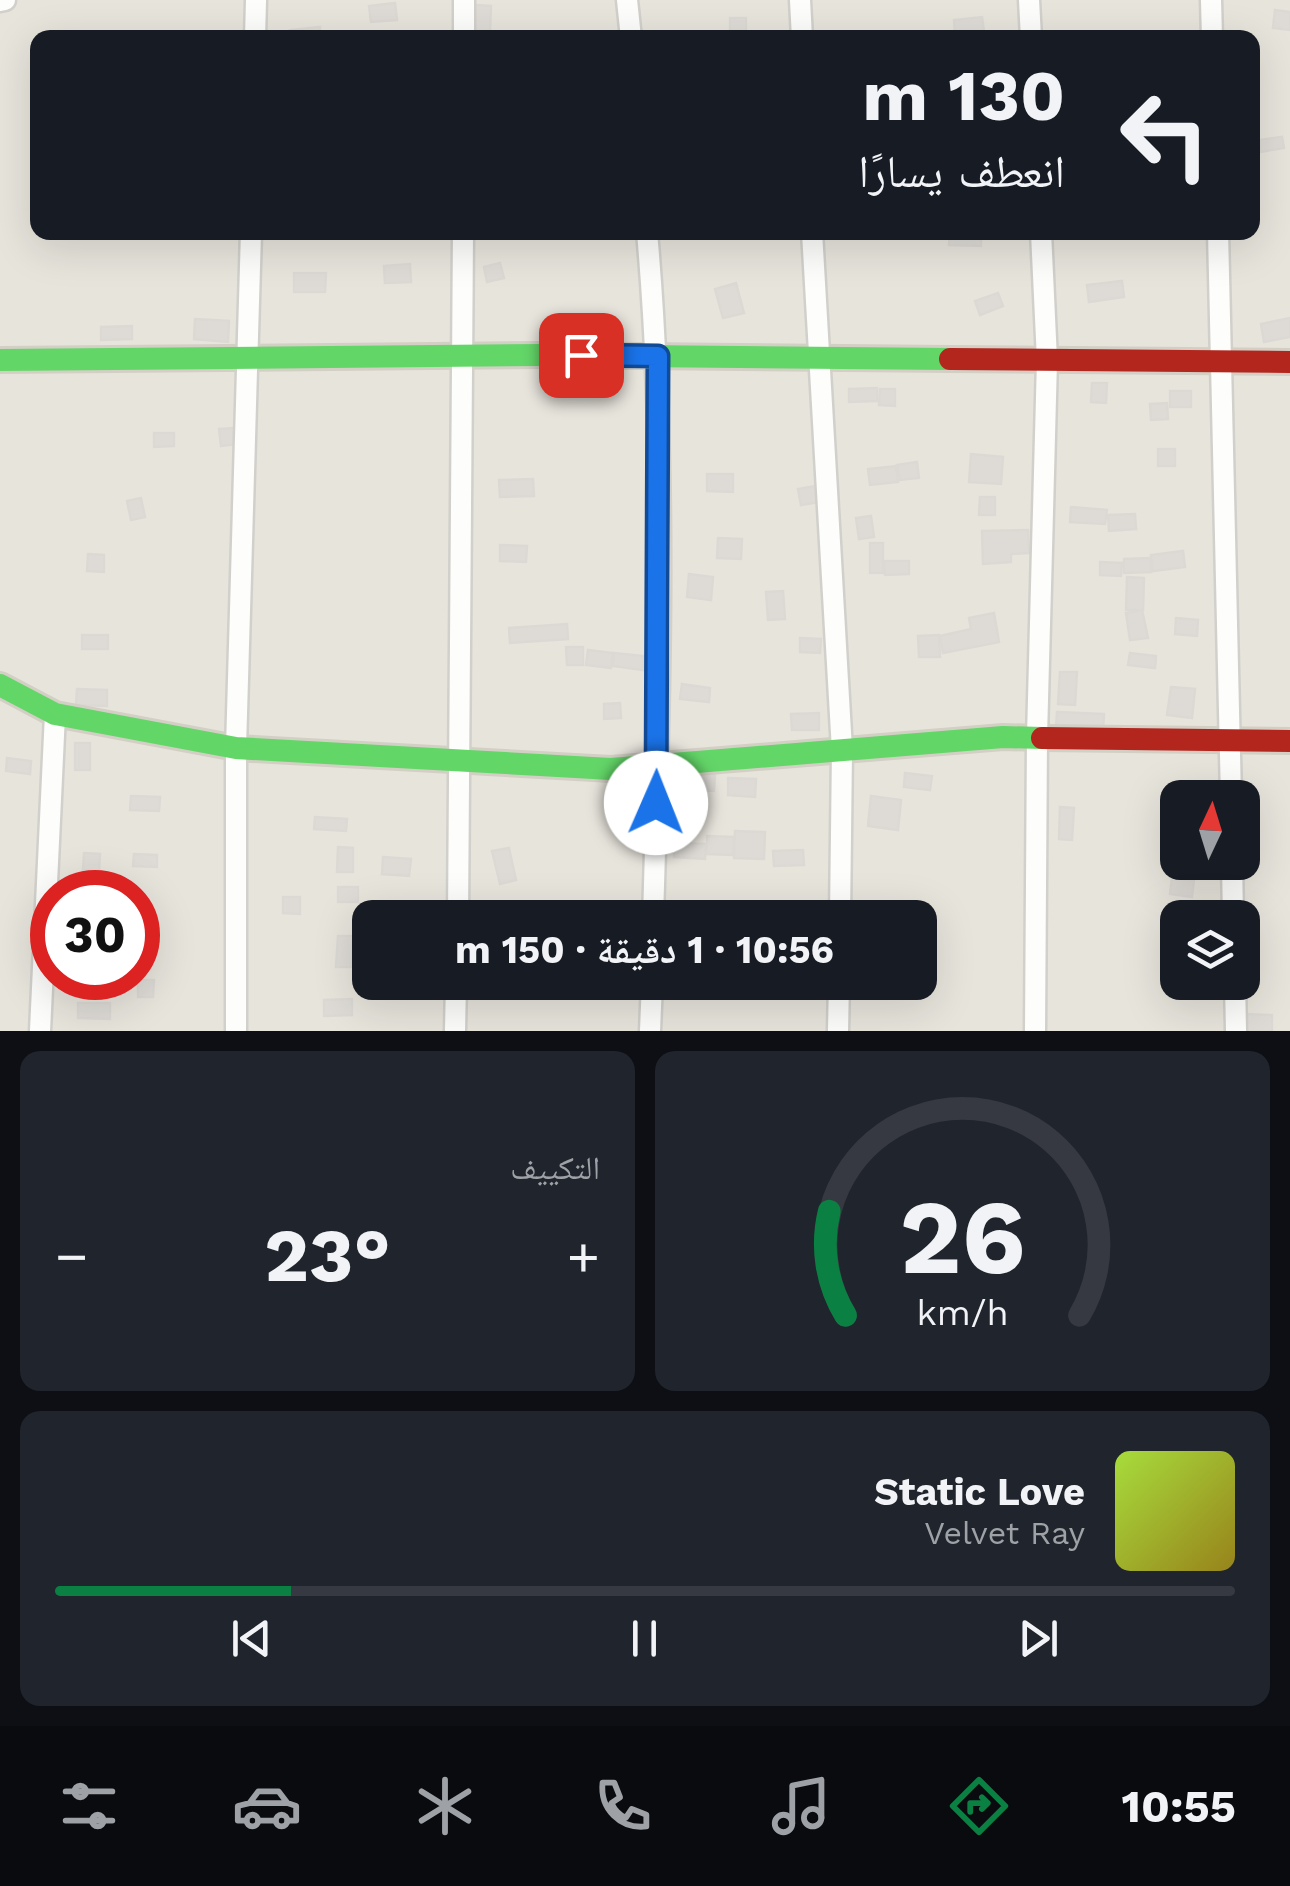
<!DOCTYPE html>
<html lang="ar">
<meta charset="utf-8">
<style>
:root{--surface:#171b24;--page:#20242c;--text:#f1f3f6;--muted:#9ea1a6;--line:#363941;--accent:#0b8043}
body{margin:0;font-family:"Work Sans","Noto Naskh Arabic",sans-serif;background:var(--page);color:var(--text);direction:rtl;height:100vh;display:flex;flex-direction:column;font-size:38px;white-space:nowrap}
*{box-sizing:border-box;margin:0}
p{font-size:32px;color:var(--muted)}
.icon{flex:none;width:55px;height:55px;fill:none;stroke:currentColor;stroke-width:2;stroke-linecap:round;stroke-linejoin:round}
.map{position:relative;height:1031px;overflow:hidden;direction:ltr}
.panel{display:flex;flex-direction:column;gap:20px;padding:20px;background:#0d0f14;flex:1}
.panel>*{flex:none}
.banner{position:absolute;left:30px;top:30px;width:1230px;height:210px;border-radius:20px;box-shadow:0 10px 40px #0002;direction:rtl;background:#171b24;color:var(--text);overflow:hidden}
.needle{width:65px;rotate:4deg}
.fabs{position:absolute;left:1160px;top:780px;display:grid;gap:20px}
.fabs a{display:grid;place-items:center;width:100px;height:100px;border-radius:20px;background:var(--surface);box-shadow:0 10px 40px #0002;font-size:50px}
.speed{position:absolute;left:30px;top:870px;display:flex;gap:20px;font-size:50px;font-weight:700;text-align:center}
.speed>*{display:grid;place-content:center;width:130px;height:130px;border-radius:50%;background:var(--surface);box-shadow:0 10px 40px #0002;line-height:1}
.speed .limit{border:15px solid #d22;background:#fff;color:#111}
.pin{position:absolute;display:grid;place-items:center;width:85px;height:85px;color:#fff;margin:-42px;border-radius:20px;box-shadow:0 5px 15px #0006}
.me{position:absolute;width:110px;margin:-55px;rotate:1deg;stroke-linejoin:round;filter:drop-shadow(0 0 8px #0008)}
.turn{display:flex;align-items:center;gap:35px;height:210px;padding:0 30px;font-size:45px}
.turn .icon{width:130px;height:130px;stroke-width:2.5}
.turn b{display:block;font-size:70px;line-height:85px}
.big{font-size:75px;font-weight:700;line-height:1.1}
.panel .card{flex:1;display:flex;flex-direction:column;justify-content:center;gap:15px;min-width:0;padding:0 35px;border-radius:20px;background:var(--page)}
.panel .dial{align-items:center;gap:0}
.dial svg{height:260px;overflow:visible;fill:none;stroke:var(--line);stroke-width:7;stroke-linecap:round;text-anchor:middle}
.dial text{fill:var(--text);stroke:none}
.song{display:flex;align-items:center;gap:30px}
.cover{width:120px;height:120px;border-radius:15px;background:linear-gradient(135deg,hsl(80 70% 55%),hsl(50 70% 35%))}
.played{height:10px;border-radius:5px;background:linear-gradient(90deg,var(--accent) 20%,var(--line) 20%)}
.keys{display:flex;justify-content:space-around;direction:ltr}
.heat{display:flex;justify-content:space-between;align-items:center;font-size:55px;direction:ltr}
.panel .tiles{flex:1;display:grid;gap:20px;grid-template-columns:1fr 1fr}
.card:last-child{grid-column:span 2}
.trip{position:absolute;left:352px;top:900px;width:585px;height:100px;border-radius:20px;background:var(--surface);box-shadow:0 10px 40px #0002;font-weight:700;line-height:100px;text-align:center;direction:rtl}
.dock{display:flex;height:160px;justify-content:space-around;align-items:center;background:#090b0e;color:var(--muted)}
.dock .icon{width:70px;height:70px}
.dock .current{color:var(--accent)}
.dock b{font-size:45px;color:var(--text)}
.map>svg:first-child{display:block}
.residential{fill:#e7e4dc;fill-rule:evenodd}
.building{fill:#dedbd6;stroke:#dcd9d4;stroke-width:2.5}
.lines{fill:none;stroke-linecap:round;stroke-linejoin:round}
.street-casing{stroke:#d2d0cb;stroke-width:25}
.fast-casing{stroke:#d3cfc5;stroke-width:28}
.jam-casing{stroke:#d3cfc5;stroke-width:28}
.street{stroke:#fdfdfc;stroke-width:20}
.fast{stroke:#63d668;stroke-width:22}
.jam{stroke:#b3261e;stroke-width:22}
.route-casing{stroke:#114b97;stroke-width:25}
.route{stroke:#1a73e8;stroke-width:18}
</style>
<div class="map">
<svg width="1290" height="1031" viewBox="0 0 1290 1031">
<rect width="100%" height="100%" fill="#f4f2ee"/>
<path class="residential" d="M0 0H1290V1031H0ZM38 38H1252V232H38ZM1178 798H1242V862H1178ZM52 892H138V978H52ZM370 918H920V982H370ZM1178 918H1242V982H1178Z"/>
<g class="building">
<path d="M395 3 397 20 371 22 369 6Z"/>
<path d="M474 5 491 6 490 32H473Z"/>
<path d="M1275 10 1290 12V30L1273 28Z"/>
<path d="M982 17 984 31 955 35 954 20Z"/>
<path d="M730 18H746V34L730 35Z"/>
<path d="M320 27V38H291L290 30Z"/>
<path d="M1282 137 1284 148 1260 152 1259 140Z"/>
<path d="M950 232H981V246L949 245Z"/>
<path d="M500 263 504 278 487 282 484 267Z"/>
<path d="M410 264 411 282 385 283 384 266Z"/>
<path d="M294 273H326L325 292H294Z"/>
<path d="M1122 281 1124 297 1089 302 1087 285Z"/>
<path d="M736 283 744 313 723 318 715 289Z"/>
<path d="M998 293 1003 306 980 315 975 301Z"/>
<path d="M1290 318V337L1264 342 1261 324Z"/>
<path d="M195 319 229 321 228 342 194 339Z"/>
<path d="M132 326V339L101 340V327Z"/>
<path d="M1092 383H1107L1106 403 1091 402Z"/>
<path d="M877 388V401L849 402V389Z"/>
<path d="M880 389H895V406L879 405Z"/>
<rect x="1170" y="391" width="21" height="16"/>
<path d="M1167 403 1168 419 1151 420 1150 404Z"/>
<path d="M235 428 237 444 221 446 219 429Z"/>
<path d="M154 433H174V446L154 447Z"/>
<rect x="1158" y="449" width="17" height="17"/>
<path d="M971 454 1003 457 1001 484 969 482Z"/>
<path d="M917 462 919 478 900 480 897 465Z"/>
<path d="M896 466 898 482 870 485 868 469Z"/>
<path d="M707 474H733V492L707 491Z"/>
<path d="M533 479 534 496 500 497 499 480Z"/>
<path d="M816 486 819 502 801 505 798 489Z"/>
<path d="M980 497H995V515H979Z"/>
<path d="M141 498 145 517 131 520 127 501Z"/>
<path d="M1071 507 1107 510 1105 524 1070 522Z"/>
<path d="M1135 514 1136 529 1109 531 1108 515Z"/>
<path d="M871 516 874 537 859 539 856 518Z"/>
<path d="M1028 530 1029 553 1011 554V562L983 564 982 531Z"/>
<path d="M718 538 742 539 741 559 717 558Z"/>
<rect x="870" y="543" width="13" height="30"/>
<path d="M500 545 527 546 526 562 500 561Z"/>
<path d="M1183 551 1185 567 1153 571 1151 555Z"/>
<path d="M88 554 104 555V572L87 571Z"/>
<path d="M1150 558 1151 572 1124 573V559Z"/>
<path d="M884 561H909V574L885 575Z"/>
<path d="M1100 562 1122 563 1121 576 1100 575Z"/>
<path d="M689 574 713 577 711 600 687 597Z"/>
<path d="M1127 577 1144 578 1143 610H1126Z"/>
<path d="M783 591 785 619 768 620 766 592Z"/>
<path d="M1142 610 1148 638 1130 640 1126 613Z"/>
<path d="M994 613 999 642 943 653 940 636 971 629 969 618Z"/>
<path d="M1176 618 1198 620 1197 636 1175 634Z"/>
<path d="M567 624 568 639 510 643 509 628Z"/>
<rect x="82" y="635" width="26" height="14"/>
<path d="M939 635 940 657H919L918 636Z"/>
<path d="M800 638 821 639 820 653 800 652Z"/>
<path d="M566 647H583V665H567Z"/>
<path d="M588 650 613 653 611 668 586 665Z"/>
<path d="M614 653 644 656 643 670 613 666Z"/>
<path d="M1130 653 1156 656 1155 668 1128 665Z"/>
<path d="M1060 672H1077L1075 705 1058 704Z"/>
<path d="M682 684 710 688 709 702 680 699Z"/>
<path d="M1171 687 1195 689 1192 718 1167 715Z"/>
<path d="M77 689 107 690V706L76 705Z"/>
<path d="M620 703 621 718 604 719V704Z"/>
<path d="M1057 712 1104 714 1103 731 1056 729Z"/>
<path d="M819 713V730H792L791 714Z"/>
<rect x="75" y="743" width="15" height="27"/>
<path d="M7 758 31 761 30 774 6 771Z"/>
<path d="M699 773 715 774 714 791 698 790Z"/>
<path d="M905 773 932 776 930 790 904 787Z"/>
<path d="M728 778 756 779 755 797 728 795Z"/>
<path d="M131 796 160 797 159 811 130 810Z"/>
<path d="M871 796 901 800 898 830 868 826Z"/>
<path d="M1060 807 1074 808 1072 840 1059 839Z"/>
<path d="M315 817 347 819 346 831 314 829Z"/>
<path d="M735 831 765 832 764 859 734 858Z"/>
<path d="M707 836 734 837 733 855 707 854Z"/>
<path d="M675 843 706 844 705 859 674 857Z"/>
<path d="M338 847 353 848V872H337Z"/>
<path d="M509 848 516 880 500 884 492 851Z"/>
<path d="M803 850 804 865 774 866 773 851Z"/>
<path d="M84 853 100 854 99 871 83 870Z"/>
<path d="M134 854 157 855V867L133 866Z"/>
<path d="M383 857 411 859 409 876 382 874Z"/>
<path d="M1172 878 1194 880 1192 897 1170 894Z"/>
<rect x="338" y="887" width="20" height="15"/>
<path d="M283 897H300V914L283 913Z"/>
<path d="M138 915 155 916V932L138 931Z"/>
<path d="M338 936H353L352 967H336Z"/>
<path d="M138 980H154L153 997H138Z"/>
<path d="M352 999V1015L324 1016V1000Z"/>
<path d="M78 1003H110V1019L78 1018Z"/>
<path d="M1242 1014 1272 1015V1031H1242Z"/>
</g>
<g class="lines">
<g class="street-casing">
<g id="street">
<path d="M627 0 631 38"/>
<path d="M800 0 802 38"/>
<path d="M1029 0 1031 38"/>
<path d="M1211 0 1212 38"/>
<path d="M0 1 5 0"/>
<path d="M255 38 256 0"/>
<path d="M464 38V0"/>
<path d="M647 232C667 460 660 690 653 918"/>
<path d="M812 232 842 750 840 918"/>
<path d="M1218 232 1231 798"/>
<path d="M1232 862 1233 918"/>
<path d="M458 918 463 232"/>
<path d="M1235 982 1236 1031"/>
<path d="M40 1031 55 714"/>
<path d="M236 1031V748L251 232"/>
<path d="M455 1031 456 982"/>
<path d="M650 1031 652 982"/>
<path d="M838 1031 839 982"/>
<path d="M1035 1031 1037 737 1047 360 1041 232"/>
</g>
</g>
<g class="fast-casing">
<g id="fast">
<path d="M0 360 542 355 950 359"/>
<path d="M0 685 55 714 236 748 611 769 1003 737 1042 738"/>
</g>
</g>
<g class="jam-casing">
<g id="jam">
<path d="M950 359 1290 362"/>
<path d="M1042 738 1290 741"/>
</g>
</g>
<use href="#street" class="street"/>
<use href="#fast" class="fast"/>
<use href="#jam" class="jam"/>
</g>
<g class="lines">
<g class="route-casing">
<path id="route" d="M581 355 658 356 656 803"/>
</g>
<use href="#route" class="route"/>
</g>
</svg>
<div class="fabs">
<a><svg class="needle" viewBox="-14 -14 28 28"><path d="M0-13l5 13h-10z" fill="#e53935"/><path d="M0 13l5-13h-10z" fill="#9ea1a6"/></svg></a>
<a><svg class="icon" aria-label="layers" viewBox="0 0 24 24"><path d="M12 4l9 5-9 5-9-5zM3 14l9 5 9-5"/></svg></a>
</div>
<div class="speed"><div class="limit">30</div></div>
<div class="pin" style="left:581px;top:355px;background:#d93025"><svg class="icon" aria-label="arrive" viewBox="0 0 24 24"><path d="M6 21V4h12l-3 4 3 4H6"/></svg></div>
<svg class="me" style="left:656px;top:803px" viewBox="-20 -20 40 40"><circle r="19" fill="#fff"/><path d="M0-13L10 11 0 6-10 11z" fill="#1a73e8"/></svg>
<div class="trip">10:56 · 1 دقيقة · 150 m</div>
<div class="banner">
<div class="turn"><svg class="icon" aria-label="left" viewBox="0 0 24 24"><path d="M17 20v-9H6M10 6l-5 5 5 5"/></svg><div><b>130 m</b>انعطف يسارًا</div></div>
</div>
</div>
<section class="panel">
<div class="tiles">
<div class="card dial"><svg viewBox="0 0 100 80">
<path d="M14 69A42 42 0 1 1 86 69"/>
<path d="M14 69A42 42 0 0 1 9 37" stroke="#0b8043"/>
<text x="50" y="56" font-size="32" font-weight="700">26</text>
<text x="50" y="72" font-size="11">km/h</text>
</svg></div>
<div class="card"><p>التكييف</p>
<div class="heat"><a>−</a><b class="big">23°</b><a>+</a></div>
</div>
<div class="card">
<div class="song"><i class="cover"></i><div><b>Static Love</b><p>Velvet Ray</p></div></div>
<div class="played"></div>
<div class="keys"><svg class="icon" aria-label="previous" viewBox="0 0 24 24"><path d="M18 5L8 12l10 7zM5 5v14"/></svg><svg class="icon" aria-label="pause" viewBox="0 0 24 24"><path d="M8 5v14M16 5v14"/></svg><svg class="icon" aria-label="next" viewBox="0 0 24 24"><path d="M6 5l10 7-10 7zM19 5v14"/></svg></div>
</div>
</div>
</section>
<nav class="dock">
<b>10:55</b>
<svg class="icon current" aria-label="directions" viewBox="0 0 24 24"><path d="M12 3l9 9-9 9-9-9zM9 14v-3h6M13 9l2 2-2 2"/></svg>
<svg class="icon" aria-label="music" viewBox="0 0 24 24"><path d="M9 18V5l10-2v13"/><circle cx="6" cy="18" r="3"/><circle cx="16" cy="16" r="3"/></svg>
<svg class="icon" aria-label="phone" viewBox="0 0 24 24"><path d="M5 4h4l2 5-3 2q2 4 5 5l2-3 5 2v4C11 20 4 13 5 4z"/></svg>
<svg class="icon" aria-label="climate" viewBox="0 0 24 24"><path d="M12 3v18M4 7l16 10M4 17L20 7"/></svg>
<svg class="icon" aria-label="car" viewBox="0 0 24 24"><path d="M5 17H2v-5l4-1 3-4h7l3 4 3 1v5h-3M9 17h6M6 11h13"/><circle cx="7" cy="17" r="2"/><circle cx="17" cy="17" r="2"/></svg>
<svg class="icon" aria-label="filters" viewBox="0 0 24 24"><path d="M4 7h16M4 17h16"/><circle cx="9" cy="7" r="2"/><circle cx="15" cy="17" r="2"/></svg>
</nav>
